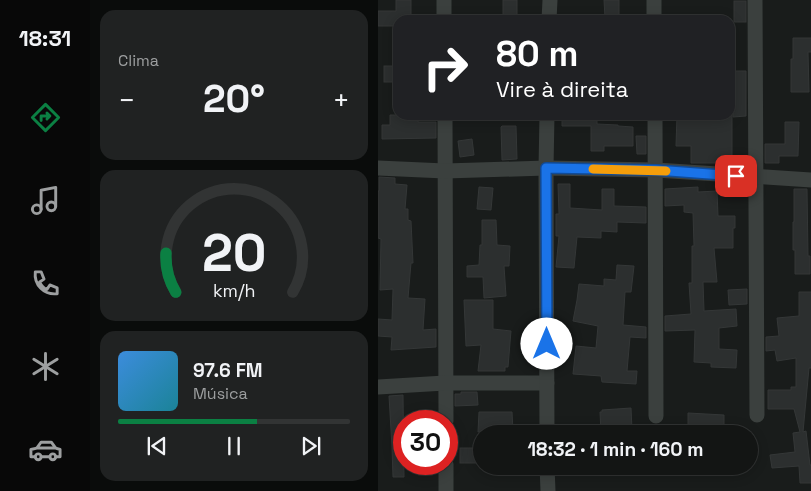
<!DOCTYPE html>
<html lang="pt">
<meta charset="utf-8">
<style>
:root{--surface:#131514;--page:#202222;--text:#f1f3f6;--muted:#9d9fa0;--line:#323434;--accent:#0b8043}
body{margin:0;font-family:"Space Grotesk",sans-serif;background:var(--page);color:var(--text);height:100vh;display:flex;flex-direction:column;font-size:19px;white-space:nowrap}
*{box-sizing:border-box;margin:0}
p{font-size:16px;color:var(--muted)}
.icon{flex:none;width:28px;height:28px;fill:none;stroke:currentColor;stroke-width:2;stroke-linecap:round;stroke-linejoin:round}
.map{position:relative;flex:1;overflow:hidden}
.details{display:flex;flex-direction:column;gap:10px;padding:10px;background:#0a0c0b;width:288px}
.details>*{flex:none}
.hud{position:absolute;left:15px;top:15px;width:342px;height:105px;border-radius:15px;box-shadow:0 2px 12px #0003,0 0 0 1px var(--line);background:#202124;color:#fff;overflow:hidden}
.speed{position:absolute;left:15px;top:410px;display:flex;gap:10px;font-size:25px;font-weight:700;text-align:center}
.speed>*{display:grid;place-content:center;width:65px;height:65px;border-radius:50%;background:var(--surface);box-shadow:0 2px 12px #0003,0 0 0 1px var(--line);line-height:1}
.speed .limit{border:8px solid #d22;background:#fff;color:#111}
.pin{position:absolute;display:grid;place-items:center;width:42px;height:42px;color:#fff;margin:-21px;border-radius:10px;box-shadow:0 2px 8px #0006}
.me{position:absolute;width:55px;margin:-28px;rotate:0deg;stroke-linejoin:round;filter:drop-shadow(0 0 4px #0008)}
.turn{display:flex;align-items:center;gap:18px;height:105px;padding:0 20px;font-size:22px}
.turn .icon{width:65px;height:65px;stroke-width:2.5}
.turn b{display:block;font-size:35px;line-height:42px}
.big{font-size:38px;font-weight:800;line-height:1.1}
.details .card{flex:1;display:flex;flex-direction:column;justify-content:center;gap:8px;min-width:0;padding:0 18px;border-radius:15px;background:var(--page)}
.details .dial{align-items:center;gap:0}
.dial svg{height:130px;overflow:visible;fill:none;stroke:var(--line);stroke-width:7;stroke-linecap:round;text-anchor:middle}
.dial text{fill:var(--text);stroke:none}
.song{display:flex;align-items:center;gap:15px}
.cover{width:60px;height:60px;border-radius:8px;background:linear-gradient(135deg,hsl(210 70% 55%),hsl(190 70% 35%))}
.played{height:5px;border-radius:2px;background:linear-gradient(90deg,var(--accent) 60%,var(--line) 60%)}
.keys{display:flex;justify-content:space-around;direction:ltr}
.heat{display:flex;justify-content:space-between;align-items:center;font-size:28px;direction:ltr}
.trip{position:absolute;left:95px;top:425px;width:285px;height:50px;border-radius:25px;background:var(--surface);box-shadow:0 2px 12px #0003,0 0 0 1px var(--line);font-weight:800;line-height:50px;text-align:center}
main{display:flex;flex:1;min-height:0}
.menu{display:flex;flex-direction:column;width:90px;justify-content:space-around;align-items:center;background:#080808;color:var(--muted)}
.menu .icon{width:35px;height:35px}
.menu .selected{color:var(--accent)}
.menu b{font-size:22px;color:var(--text)}
.map>svg:first-child{display:block}
.building{fill:#2c2f2f;stroke:#343737}
.lines{fill:none;stroke-linecap:round;stroke-linejoin:round}
.minor{stroke:#3b403e;stroke-width:15}
.route-casing{stroke:#114b97;stroke-width:12}
.route{stroke:#1a73e8;stroke-width:9}
.slow{stroke:#f59e0b;stroke-width:9}
</style>
<main>
<nav class="menu">
<b>18:31</b>
<svg class="icon selected" aria-label="directions" viewBox="0 0 24 24"><path d="M12 3l9 9-9 9-9-9zM9 14v-3h6M13 9l2 2-2 2"/></svg>
<svg class="icon" aria-label="music" viewBox="0 0 24 24"><path d="M9 18V5l10-2v13"/><circle cx="6" cy="18" r="3"/><circle cx="16" cy="16" r="3"/></svg>
<svg class="icon" aria-label="phone" viewBox="0 0 24 24"><path d="M5 4h4l2 5-3 2q2 4 5 5l2-3 5 2v4C11 20 4 13 5 4z"/></svg>
<svg class="icon" aria-label="climate" viewBox="0 0 24 24"><path d="M12 3v18M4 7l16 10M4 17L20 7"/></svg>
<svg class="icon" aria-label="car" viewBox="0 0 24 24"><path d="M5 17H2v-5l4-1 3-4h7l3 4 3 1v5h-3M9 17h6M6 11h13"/><circle cx="7" cy="17" r="2"/><circle cx="17" cy="17" r="2"/></svg>
</nav>
<section class="details">
<div class="card"><p>Clima</p>
<div class="heat"><a>−</a><b class="big">20°</b><a>+</a></div>
</div>
<div class="card dial"><svg viewBox="0 0 100 80">
<path d="M14 69A42 42 0 1 1 86 69"/>
<path d="M14 69A42 42 0 0 1 8 45" stroke="#0b8043"/>
<text x="50" y="56" font-size="32" font-weight="700">20</text>
<text x="50" y="72" font-size="11">km/h</text>
</svg></div>
<div class="card">
<div class="song"><i class="cover"></i><div><b>97.6 FM</b><p>Música</p></div></div>
<div class="played"></div>
<div class="keys"><svg class="icon" aria-label="previous" viewBox="0 0 24 24"><path d="M18 5L8 12l10 7zM5 5v14"/></svg><svg class="icon" aria-label="pause" viewBox="0 0 24 24"><path d="M8 5v14M16 5v14"/></svg><svg class="icon" aria-label="next" viewBox="0 0 24 24"><path d="M6 5l10 7-10 7zM19 5v14"/></svg></div>
</div>
</section>
<div class="map">
<svg width="434" height="491" viewBox="0 0 434 491">
<rect width="100%" height="100%" fill="#191c1b"/>
<g class="building">
<path d="M18 0H33V20H20V26H0V11H18Z"/>
<rect x="125" y="0" width="14" height="20"/>
<path d="M226 0H241V18H227Z"/>
<rect x="356" y="1" width="12" height="21"/>
<path d="M415 38H434V52H430L431 92H413V59H415Z"/>
<rect x="6" y="66" width="12" height="16"/>
<path d="M355 71H368V116L355 117Z"/>
<path d="M12 115H40V122H58V138L4 139V125H12Z"/>
<path d="M184 115H219V124L240 125V126L255 127V146H226V151H213V126H184Z"/>
<path d="M299 115H354V161H338V163H313V146H298Z"/>
<path d="M407 122H421L420 156H401V163H387V144H407Z"/>
<path d="M124 126H138L139 159 124 160 123 127Z"/>
<path d="M258 136H268V154H259Z"/>
<path d="M94 139 96 155 82 157 80 141Z"/>
<path d="M1 177 17 178V184L29 185 27 209H30V220L33 221 35 263H33L30 298 47 299 45 330 58 329V347L13 350 14 337 0 336V319L14 320 15 289 2 290 3 239 0 238V191H1Z"/>
<path d="M180 184H192V208L224 210V189H236V206L268 207V223L239 222V232L223 231V238L199 237 196 268 178 267 181 236H178V214H181Z"/>
<path d="M101 187 115 188 113 210 99 209Z"/>
<path d="M320 187V192L339 191 340 216H357V228H355V248H336L339 282H325L326 311 358 309 359 326 341 328V349L359 350 358 368 333 367V363L316 362 317 330 287 331V316L313 314 311 283H314V246H316L315 213 306 212V205L287 206V189Z"/>
<path d="M416 189H429L430 256H432V274H417V250H415V222H416Z"/>
<path d="M104 220H118L119 245 132 246 131 266H126L128 296 106 298 105 277H89V266L101 265 102 245H104Z"/>
<path d="M239 265 256 266 253 292H247L245 325 268 327V338L252 337 249 371H259L258 384 224 382 223 376 195 374 198 346 218 348 220 326 195 321 199 300 201 284 226 286V279L238 280Z"/>
<path d="M369 289V304L351 305 350 290Z"/>
<path d="M421 292H434V368H431L425 432 428 431 432 465H434V483H422L421 466 394 468 392 455 417 452 415 433 422 432 416 409H390V390H413V387H418V358L399 361 397 350 388 351V337L401 336 399 318 421 316Z"/>
<path d="M86 300H115V329L133 331 130 367H127V371H100L103 345 88 346Z"/>
<path d="M83 392H99L100 405 77 406V394H83Z"/>
<path d="M25 395 26 477H15L14 447 11 396Z"/>
<path d="M253 408 254 430 223 432 222 412H224V410Z"/>
<path d="M101 412H134L135 431 100 432Z"/>
<path d="M310 413 346 415V430L334 429V427L310 426Z"/>
<rect x="82" y="448" width="20" height="15"/>
</g>
<g class="lines">
<g class="minor">
<path d="M66 0V20"/>
<path d="M276 0V20"/>
<path d="M377 0 379 415"/>
<path d="M171 20 172 0"/>
<path d="M67 115 68 421"/>
<path d="M277 115 278 416"/>
<path d="M0 168 67 171 168 168 278 170 434 180"/>
<path d="M0 387 67 383H169"/>
<path d="M169 434 168 168 169 115"/>
<path d="M68 464V491"/>
<path d="M169 466 170 491"/>
</g>
</g>
<g class="lines">
<g class="route-casing">
<path id="route" d="M169 344 168 168 278 170 358 176"/>
</g>
<use href="#route" class="route"/>
<path class="slow" d="M215 169 288 171"/>
</g>
</svg>
<div class="speed"><div class="limit">30</div></div>
<div class="pin" style="left:358px;top:176px;background:#d93025"><svg class="icon" aria-label="arrive" viewBox="0 0 24 24"><path d="M6 21V4h12l-3 4 3 4H6"/></svg></div>
<svg class="me" style="left:169px;top:344px" viewBox="-20 -20 40 40"><circle r="19" fill="#fff"/><path d="M0-13L10 11 0 6-10 11z" fill="#1a73e8"/></svg>
<div class="trip">18:32 · 1 min · 160 m</div>
<div class="hud">
<div class="turn"><svg class="icon" aria-label="right" viewBox="0 0 24 24"><path d="M7 20v-9h11M14 6l5 5-5 5"/></svg><div><b>80 m</b>Vire à direita</div></div>
</div>
</div>
</main>
